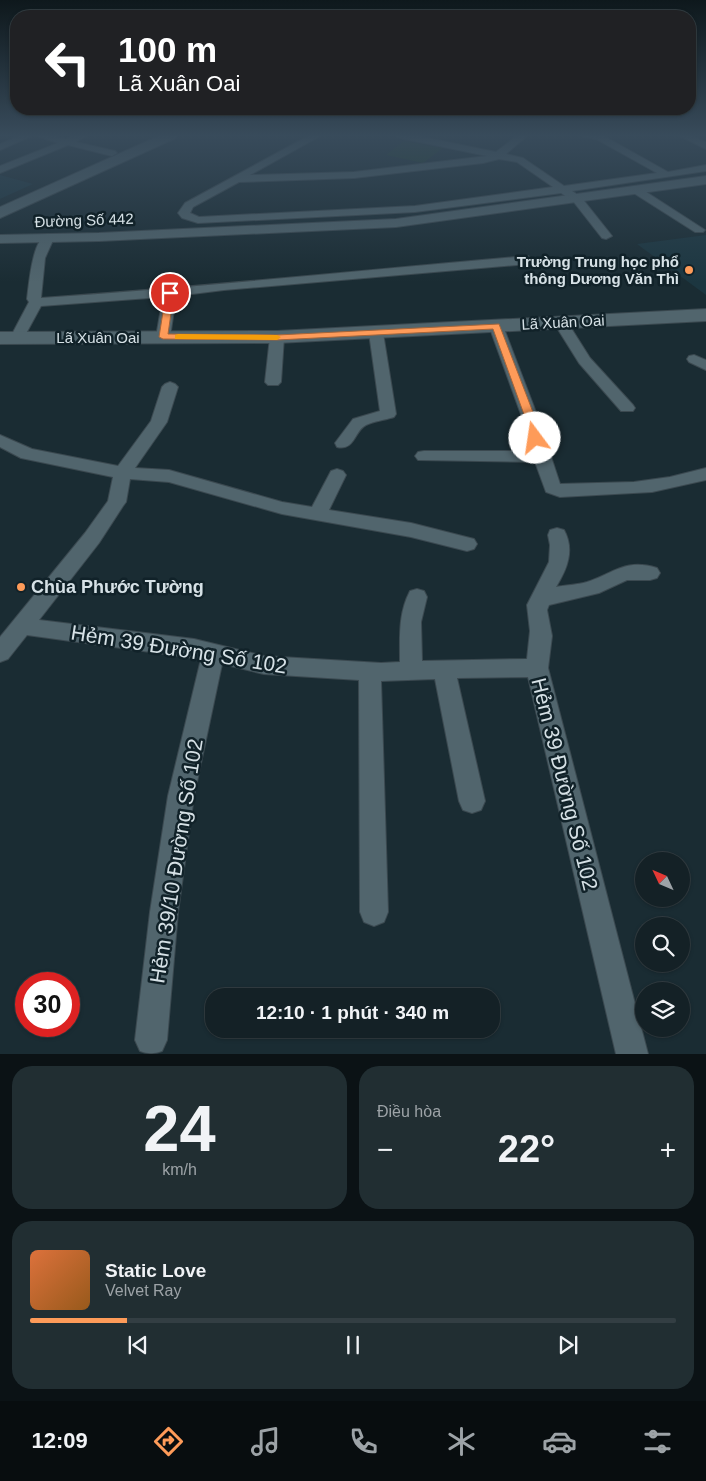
<!DOCTYPE html>
<html lang="vi">
<meta charset="utf-8">
<style>
:root{--surface:#142126;--page:#212e32;--text:#f1f3f6;--muted:#9da3a7;--line:#333e43;--accent:#fe9b59}
body{margin:0;font-family:Arial,sans-serif;background:var(--page);color:var(--text);height:100vh;display:flex;flex-direction:column;font-size:19px;white-space:nowrap}
*{box-sizing:border-box;margin:0}
p{font-size:16px;color:var(--muted)}
.icon{flex:none;width:28px;height:28px;fill:none;stroke:currentColor;stroke-width:2;stroke-linecap:round;stroke-linejoin:round}
.map{position:relative;height:1054px;overflow:hidden}
.details{display:flex;flex-direction:column;gap:12px;padding:12px;background:#0b1215;flex:1}
.details>*{flex:none}
.hud{position:absolute;left:10px;top:10px;width:686px;height:105px;border-radius:20px;box-shadow:0 1px 4px #0004,0 0 0 1px var(--line);background:#202124;color:#fff;overflow:hidden}
.needle{width:32px;rotate:314deg}
.fabs{position:absolute;left:635px;top:852px;display:grid;gap:10px}
.fabs a{display:grid;place-items:center;width:55px;height:55px;border-radius:50%;background:var(--surface);box-shadow:0 1px 4px #0004,0 0 0 1px var(--line);font-size:25px}
.speed{position:absolute;left:15px;top:972px;display:flex;gap:10px;font-size:25px;font-weight:700;text-align:center}
.speed>*{display:grid;place-content:center;width:65px;height:65px;border-radius:50%;background:var(--surface);box-shadow:0 1px 4px #0004,0 0 0 1px var(--line);line-height:1}
.speed .limit{border:8px solid #d22;background:#fff;color:#111}
.pin{position:absolute;display:grid;place-items:center;width:42px;height:42px;color:#fff;margin:-21px;border:2px solid #fff;border-radius:50%;box-shadow:0 1px 5px #0007}
.me{position:absolute;width:55px;margin:-28px;rotate:346deg;stroke-linejoin:round;filter:drop-shadow(0 0 4px #0008)}
.turn{display:flex;align-items:center;gap:18px;height:105px;padding:0 25px;font-size:22px}
.turn .icon{width:65px;height:65px;stroke-width:2.5}
.turn b{display:block;font-size:35px;line-height:42px}
.big{font-size:38px;font-weight:600;line-height:1.1}
.details .card{flex:1;display:flex;flex-direction:column;justify-content:center;gap:8px;min-width:0;padding:0 18px;border-radius:20px;background:var(--page)}
.details .dial{align-items:center;gap:0}
.dial b{font-size:65px;line-height:1}
.song{display:flex;align-items:center;gap:15px}
.cover{width:60px;height:60px;border-radius:8px;background:linear-gradient(135deg,hsl(20 70% 55%),hsl(30 70% 35%))}
.played{height:5px;border-radius:2px;background:linear-gradient(90deg,var(--accent) 15%,var(--line) 15%)}
.keys{display:flex;justify-content:space-around;direction:ltr}
.heat{display:flex;justify-content:space-between;align-items:center;font-size:28px;direction:ltr}
.details .tiles{flex:1;display:grid;gap:12px;grid-template-columns:1fr 1fr}
.card:last-child{grid-column:span 2}
.trip{position:absolute;left:205px;top:988px;width:295px;height:50px;border-radius:20px;background:var(--surface);box-shadow:0 1px 4px #0004,0 0 0 1px var(--line);font-weight:600;line-height:50px;text-align:center}
.menu{display:flex;height:80px;justify-content:space-around;align-items:center;background:#080d0f;color:var(--muted)}
.menu .icon{width:35px;height:35px}
.menu .selected{color:var(--accent)}
.menu b{font-size:22px;color:var(--text)}
.map>svg:first-child{display:block}
.built{fill:#1c3640}
.green{fill:#1d3c29}
.lines{fill:none;stroke-linecap:round;stroke-linejoin:round}
.minor-casing{stroke:#3b4950;stroke-width:2}
.tertiary-casing{stroke:#3b4950;stroke-width:2}
.secondary-casing{stroke:#3b4950;stroke-width:2}
.minor{fill:#51656d;fill-rule:evenodd}
.tertiary{fill:#51656d;fill-rule:evenodd}
.secondary{fill:#51656d;fill-rule:evenodd}
.route{fill:#fe9b59;stroke:#a5653a}
.slow{fill:#f59e0b}
.poi-dot{fill:#fe9b59;stroke:#112229;stroke-width:2}
.labels{text-anchor:middle;dominant-baseline:central;stroke-width:5;stroke-linejoin:round;paint-order:stroke}
.far-street-label{font-size:15px;fill:#d6e1e6;stroke:#112229}
.far-poi-label{font-size:15px;font-weight:bold;fill:#d6e1e6;stroke:#112229;text-anchor:end}
.poi-label{font-size:18px;font-weight:bold;fill:#d6e1e6;stroke:#112229;text-anchor:start}
.near-street-label{font-size:21px;fill:#d6e1e6;stroke:#112229}
</style>
<div class="map">
<svg width="706" height="1054" viewBox="0 0 706 1054">
<rect width="100%" height="100%" fill="#1a2c33"/>
<g class="built">
<path d="M0 175 33 184 0 199Z"/>
<path d="M706 235V295L637 244Z"/>
</g>
<path class="green" d="M404 141 443 148 423 163 386 155Z"/>
<g class="lines">
<g class="minor-casing">
<g id="minor">
<path d="M21 135H49L66 139 76 135H88L76 142 115 151 117 153 112 156 68 145 0 173V166L58 143 34 135 0 150V144Z"/>
<path d="M310 135H322L250 175 354 172 487 156 400 138 396 135H413L496 152 518 135H528L506 154 523 158 564 186 657 173 596 139 584 137 583 135H602L668 172 706 165V171L572 191 581 197 612 236 606 239 602 238 573 201 561 193 415 212 198 223 182 218 178 213 185 203ZM499 159 517 162 553 187 415 206 199 217 190 213 193 207 239 182 354 178 483 163Z"/>
<path d="M678 135H690L706 142V149Z"/>
<path d="M636 187 640 188 705 230 703 232H695L632 192 631 190Z"/>
<path d="M48 234 54 238 45 258 41 298C203 287 366 270 528 256L534 260 528 264 224 290 176 296 170 337 168 340H158L156 337 163 297 41 306 22 341H12L10 338 29 302 27 299C29 285 32 238 48 234Z"/>
<path d="M561 319 566 320 590 358 633 405 635 408 633 411H621L579 363 554 323Z"/>
<path d="M496 322 503 326 539 420 560 484 634 482 670 477 706 468V480L652 492 560 497 546 492 535 462 418 460 415 456 418 452 424 451H531L523 420 489 326Z"/>
<path d="M376 329 383 333 396 414 394 417C385 420 374 421 366 425 354 431 355 451 337 447L335 443 353 419 380 411 369 333Z"/>
<path d="M277 333 282 334 284 337 281 382 278 385H268L265 382 270 337 272 334Z"/>
<path d="M694 355 706 360V370L689 362 687 359 689 356Z"/>
<path d="M170 382 175 384 178 387 167 422 135 468 169 470 282 502 312 507 331 471 337 469 343 471 346 475 329 510 411 523 474 539 477 544 474 549 467 551 411 537 282 514 169 482 130 479 126 502 123 506 99 543 39 620 194 639 264 656 381 663 400 662C400 637 398 614 410 591L417 589 424 591 427 597 421 622 422 661 527 659 530 631 527 605 549 562 550 545 548 535 550 530 557 528 564 530C575 550 567 569 556 587 567 585 577 585 587 582 614 573 626 558 657 568L660 573 657 578 650 580H627L599 593 549 605 547 610 552 636 548 668 648 1054H616L528 677 457 678 485 801 481 810 472 813 463 810 459 801 435 679 381 681 388 912 384 922 374 926 364 922 360 912 359 680 264 674 222 664 194 796 178 912 167 1040 162 1051C154 1054 148 1054 140 1051L135 1040 150 912 168 796 201 659 27 635 8 659 0 662V637L85 533 108 501 113 477 21 458 0 447V435L32 449 118 466 151 421 162 387 165 384Z"/>
</g>
</g>
<g class="tertiary-casing">
<path id="tertiary" d="M706 176V184L396 227 99 241 0 243V235L99 233 396 219Z"/>
</g>
<g class="secondary-casing">
<g id="secondary">
<path d="M161 135H177L176 138 0 218V207Z"/>
<path d="M706 309V321L277 343 0 344V332L277 331Z"/>
</g>
</g>
<use href="#minor" class="minor"/>
<use href="#tertiary" class="tertiary"/>
<use href="#secondary" class="secondary"/>
</g>
<linearGradient id="sky" x2="0" y2="1"><stop stop-color="#0e181c"/><stop offset="0.48" stop-color="#384b5b"/><stop offset="1" stop-color="#384b5b" stop-opacity="0"/></linearGradient>
<rect width="706" height="282" fill="url(#sky)"/>
<path class="route" d="M170 291 174 293 168 334 277 335 499 324 536 420 540 438 535 441 530 438 526 420 493 329 277 340 163 339 159 337 166 293Z"/>
<path class="slow" d="M178 334 277 335 281 337 277 340 175 339V335Z"/>
<g class="poi-dot">
<circle cx="689" cy="270" r="5"/>
<circle cx="21" cy="587" r="5"/>
</g>
<g class="labels">
<g class="far-street-label">
<text transform="translate(84 220) rotate(-2)">Đường Số 442</text>
<text transform="translate(563 322) rotate(-3)">Lã Xuân Oai</text>
<text x="98" y="337">Lã Xuân Oai</text>
</g>
<g class="far-poi-label">
<text x="679" y="261">Trường Trung học phổ<tspan x="679" dy="17">thông Dương Văn Thì</tspan></text>
</g>
<g class="poi-label">
<text x="31" y="587">Chùa Phước Tường</text>
</g>
<g class="near-street-label">
<text transform="translate(179 649) rotate(9)">Hẻm 39 Đường Số 102</text>
<text transform="translate(565 784) rotate(76)">Hẻm 39 Đường Số 102</text>
<text transform="translate(176 861) rotate(-81)">Hẻm 39/10 Đường Số 102</text>
</g>
</g>
</svg>
<div class="fabs">
<a><svg class="needle" viewBox="-14 -14 28 28"><path d="M0-13l5 13h-10z" fill="#e53935"/><path d="M0 13l5-13h-10z" fill="#9da3a7"/></svg></a>
<a><svg class="icon" aria-label="search" viewBox="0 0 24 24"><circle cx="10" cy="10" r="6"/><path d="M15 15l6 6"/></svg></a>
<a><svg class="icon" aria-label="layers" viewBox="0 0 24 24"><path d="M12 4l9 5-9 5-9-5zM3 14l9 5 9-5"/></svg></a>
</div>
<div class="speed"><div class="limit">30</div></div>
<div class="pin" style="left:170px;top:293px;background:#d93025"><svg class="icon" aria-label="arrive" viewBox="0 0 24 24"><path d="M6 21V4h12l-3 4 3 4H6"/></svg></div>
<svg class="me" style="left:535px;top:438px" viewBox="-20 -20 40 40"><circle r="19" fill="#fff"/><path d="M0-13L10 11 0 6-10 11z" fill="#fe9b59"/></svg>
<div class="trip">12:10 · 1 phút · 340 m</div>
<div class="hud">
<div class="turn"><svg class="icon" aria-label="left" viewBox="0 0 24 24"><path d="M17 20v-9H6M10 6l-5 5 5 5"/></svg><div><b>100 m</b>Lã Xuân Oai</div></div>
</div>
</div>
<section class="details">
<div class="tiles">
<div class="card dial"><b>24</b><p>km/h</p></div>
<div class="card"><p>Điều hòa</p>
<div class="heat"><a>−</a><b class="big">22°</b><a>+</a></div>
</div>
<div class="card">
<div class="song"><i class="cover"></i><div><b>Static Love</b><p>Velvet Ray</p></div></div>
<div class="played"></div>
<div class="keys"><svg class="icon" aria-label="previous" viewBox="0 0 24 24"><path d="M18 5L8 12l10 7zM5 5v14"/></svg><svg class="icon" aria-label="pause" viewBox="0 0 24 24"><path d="M8 5v14M16 5v14"/></svg><svg class="icon" aria-label="next" viewBox="0 0 24 24"><path d="M6 5l10 7-10 7zM19 5v14"/></svg></div>
</div>
</div>
</section>
<nav class="menu">
<b>12:09</b>
<svg class="icon selected" aria-label="directions" viewBox="0 0 24 24"><path d="M12 3l9 9-9 9-9-9zM9 14v-3h6M13 9l2 2-2 2"/></svg>
<svg class="icon" aria-label="music" viewBox="0 0 24 24"><path d="M9 18V5l10-2v13"/><circle cx="6" cy="18" r="3"/><circle cx="16" cy="16" r="3"/></svg>
<svg class="icon" aria-label="phone" viewBox="0 0 24 24"><path d="M5 4h4l2 5-3 2q2 4 5 5l2-3 5 2v4C11 20 4 13 5 4z"/></svg>
<svg class="icon" aria-label="climate" viewBox="0 0 24 24"><path d="M12 3v18M4 7l16 10M4 17L20 7"/></svg>
<svg class="icon" aria-label="car" viewBox="0 0 24 24"><path d="M5 17H2v-5l4-1 3-4h7l3 4 3 1v5h-3M9 17h6M6 11h13"/><circle cx="7" cy="17" r="2"/><circle cx="17" cy="17" r="2"/></svg>
<svg class="icon" aria-label="filters" viewBox="0 0 24 24"><path d="M4 7h16M4 17h16"/><circle cx="9" cy="7" r="2"/><circle cx="15" cy="17" r="2"/></svg>
</nav>
